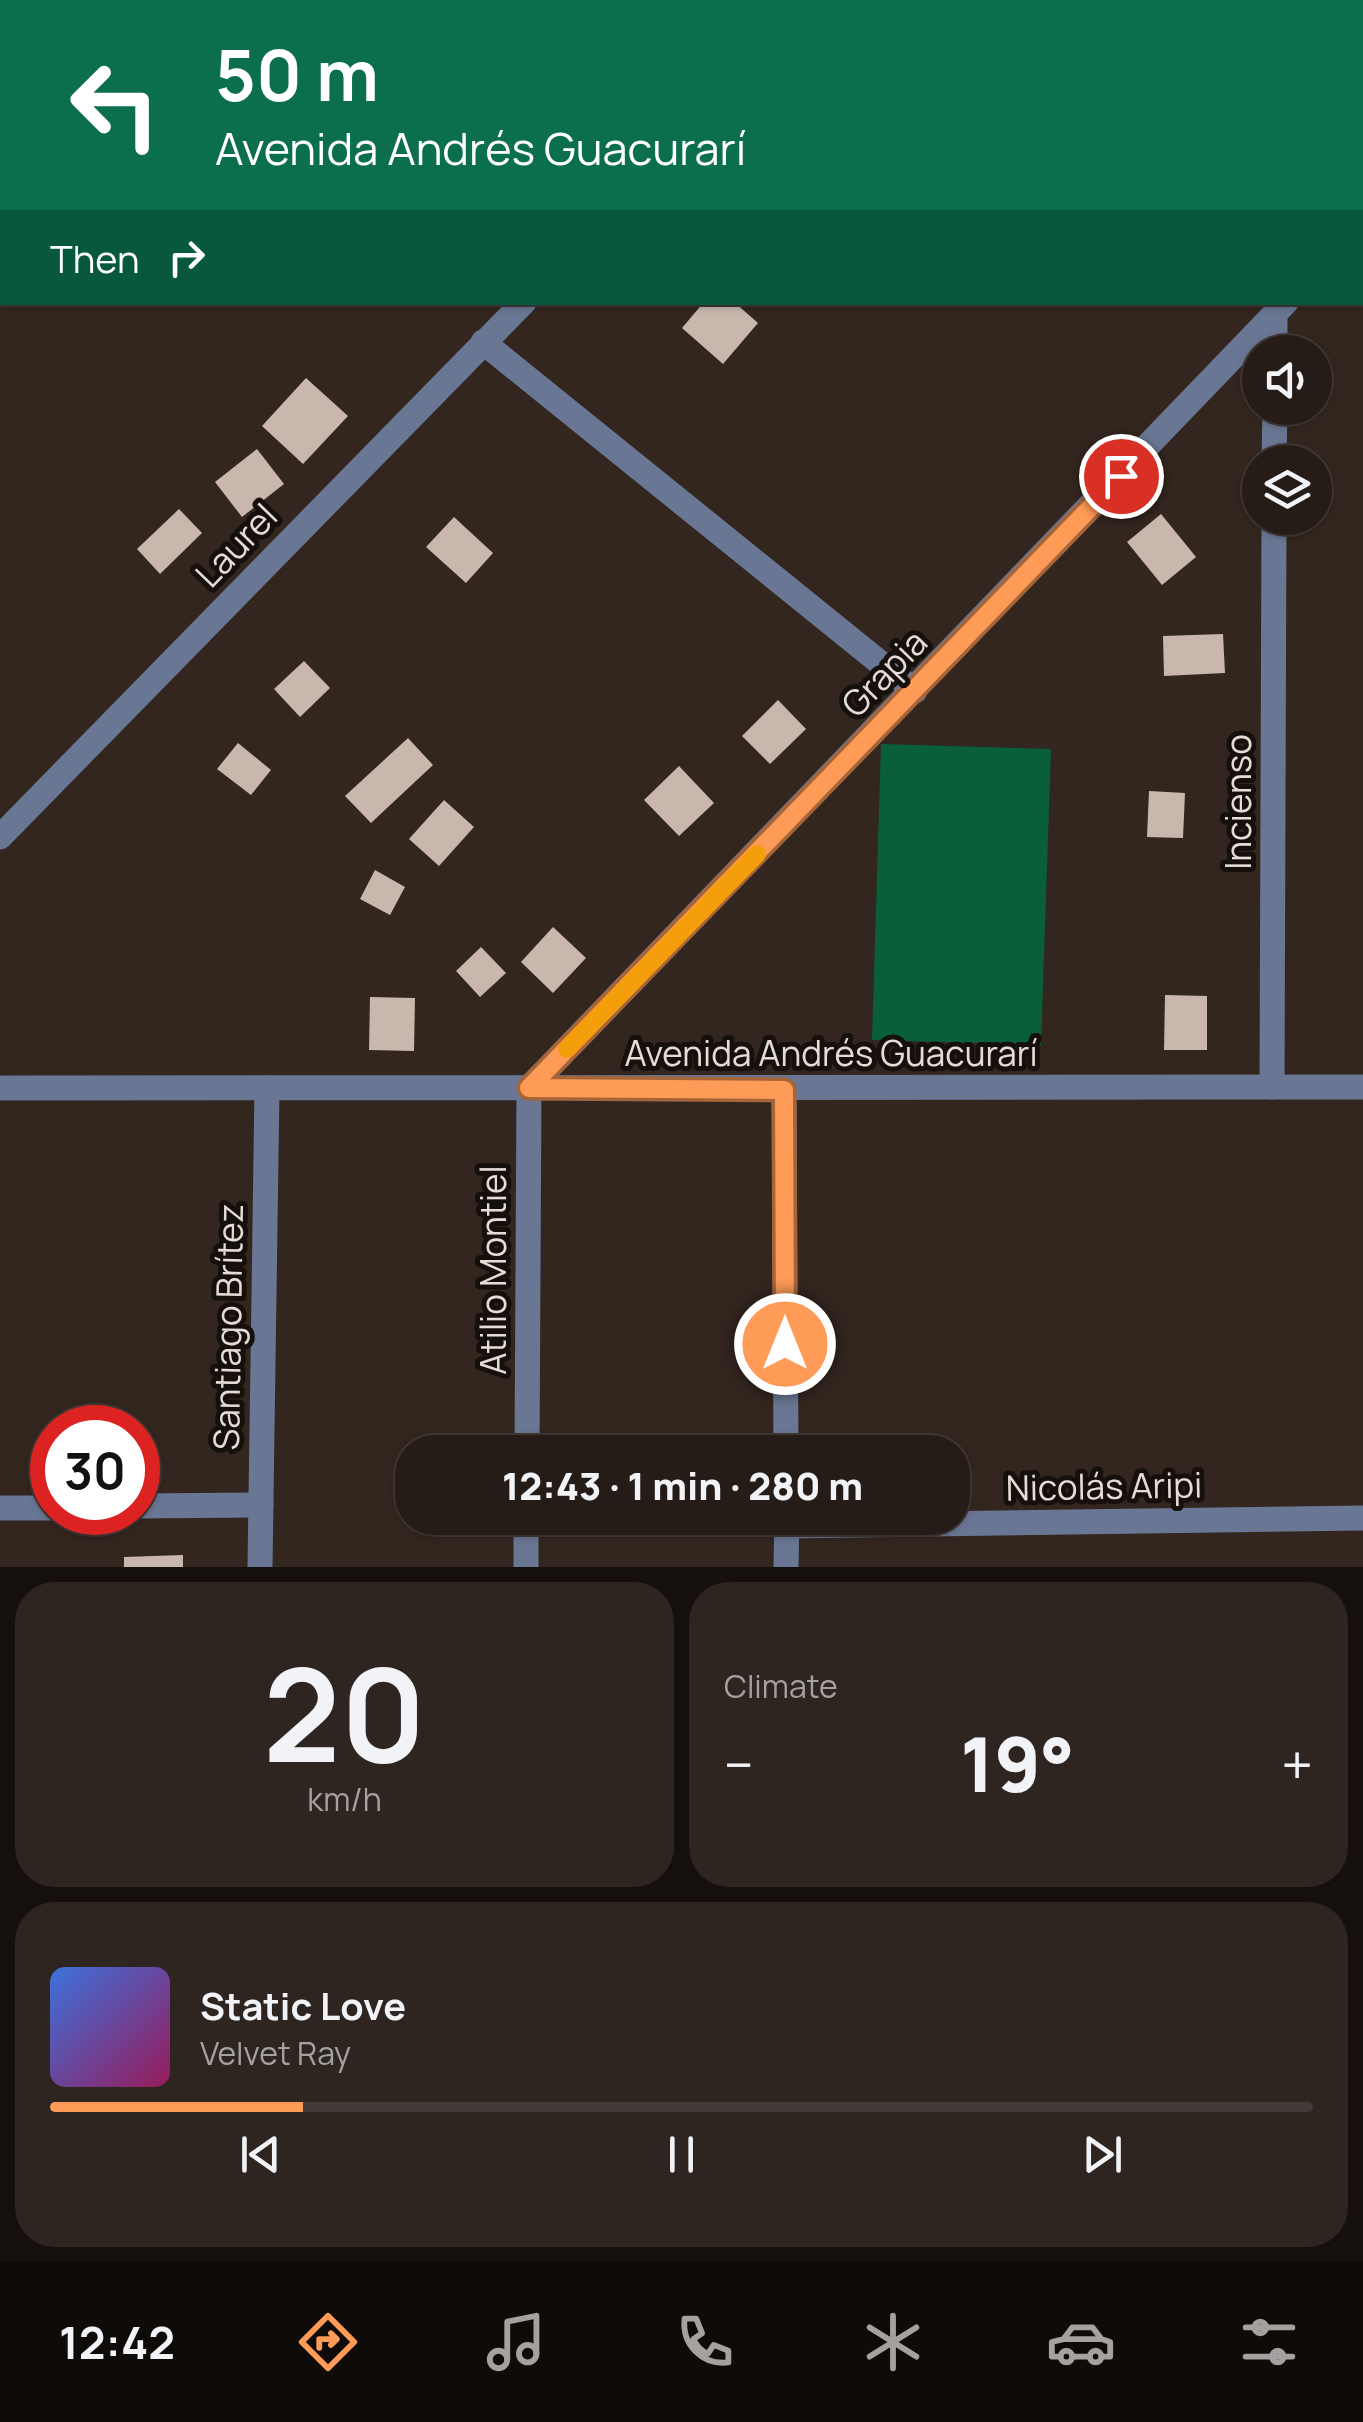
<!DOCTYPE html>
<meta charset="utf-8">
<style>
:root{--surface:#261c17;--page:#2e2520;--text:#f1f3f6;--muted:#a4a1a1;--line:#423a36;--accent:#fe9c57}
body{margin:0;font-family:Manrope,sans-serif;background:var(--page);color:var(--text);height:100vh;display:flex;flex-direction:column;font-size:38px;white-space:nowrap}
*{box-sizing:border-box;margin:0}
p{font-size:32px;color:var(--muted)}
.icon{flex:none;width:55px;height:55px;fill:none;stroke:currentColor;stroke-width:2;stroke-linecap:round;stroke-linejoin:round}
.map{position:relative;height:1567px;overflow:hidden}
.side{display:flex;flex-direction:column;gap:15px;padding:15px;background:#150f0d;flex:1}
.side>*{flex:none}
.top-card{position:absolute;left:0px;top:0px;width:1365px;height:305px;box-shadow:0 2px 8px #0004,0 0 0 2px var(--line);background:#0b6e4f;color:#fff;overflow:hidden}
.buttons{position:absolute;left:1242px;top:335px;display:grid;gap:20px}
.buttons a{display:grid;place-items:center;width:90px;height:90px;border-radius:50%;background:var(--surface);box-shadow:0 2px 8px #0004,0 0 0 2px var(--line);font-size:50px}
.speed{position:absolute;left:30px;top:1405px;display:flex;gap:20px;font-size:50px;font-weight:700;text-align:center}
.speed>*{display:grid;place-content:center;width:130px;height:130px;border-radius:50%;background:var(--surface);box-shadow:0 2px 8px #0004,0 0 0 2px var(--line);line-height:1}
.speed .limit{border:15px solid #d22;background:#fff;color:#111}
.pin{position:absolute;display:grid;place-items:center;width:85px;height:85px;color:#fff;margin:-42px;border:5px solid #fff;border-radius:50%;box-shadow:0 2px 10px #0007}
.me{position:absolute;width:110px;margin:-55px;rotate:0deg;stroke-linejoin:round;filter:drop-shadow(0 0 8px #0008)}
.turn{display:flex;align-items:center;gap:35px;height:210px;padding:0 50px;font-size:45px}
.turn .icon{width:130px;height:130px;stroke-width:2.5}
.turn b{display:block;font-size:70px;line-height:85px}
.then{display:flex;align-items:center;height:95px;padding:0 50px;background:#0003;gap:20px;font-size:38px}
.big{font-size:75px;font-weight:800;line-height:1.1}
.side .tile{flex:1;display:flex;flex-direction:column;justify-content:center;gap:15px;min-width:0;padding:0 35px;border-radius:40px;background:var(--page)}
.side .dial{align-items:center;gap:0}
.dial b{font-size:130px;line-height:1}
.song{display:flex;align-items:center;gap:30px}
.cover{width:120px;height:120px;border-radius:15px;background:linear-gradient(135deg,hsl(220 70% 55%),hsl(330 70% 35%))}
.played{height:10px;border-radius:5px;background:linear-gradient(90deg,var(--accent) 20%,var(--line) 20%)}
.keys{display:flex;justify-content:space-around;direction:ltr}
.heat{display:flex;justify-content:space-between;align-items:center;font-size:55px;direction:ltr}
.side .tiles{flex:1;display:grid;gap:15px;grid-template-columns:1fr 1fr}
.tile:last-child{grid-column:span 2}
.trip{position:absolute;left:395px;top:1435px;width:575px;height:100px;border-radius:40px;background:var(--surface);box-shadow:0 2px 8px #0004,0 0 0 2px var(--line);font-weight:800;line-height:100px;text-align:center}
.tab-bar{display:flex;height:160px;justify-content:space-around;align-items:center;background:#0f0b09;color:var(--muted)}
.tab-bar .icon{width:70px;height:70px}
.tab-bar .on{color:var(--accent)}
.tab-bar b{font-size:45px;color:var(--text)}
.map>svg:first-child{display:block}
.green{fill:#085f39}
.building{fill:#c9b7ae}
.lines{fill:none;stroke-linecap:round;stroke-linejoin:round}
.minor{stroke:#6a7794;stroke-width:25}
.route-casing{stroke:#a56539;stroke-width:25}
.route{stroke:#fe9c57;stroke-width:18}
.slow{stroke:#f59e0b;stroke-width:18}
.labels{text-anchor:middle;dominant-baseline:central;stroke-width:10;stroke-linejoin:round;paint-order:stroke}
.street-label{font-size:35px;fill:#e5dcd7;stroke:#16100d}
</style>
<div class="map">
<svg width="1363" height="1567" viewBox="0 0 1363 1567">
<rect width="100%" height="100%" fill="#33261f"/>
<path class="green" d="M881 744 1051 749 1041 1045 872 1040Z"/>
<g class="building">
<path d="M704 302H734L758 323 723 364 682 328Z"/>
<path d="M306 378 348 416 303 464 262 426Z"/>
<path d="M257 449 284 484 242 517 215 482Z"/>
<path d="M179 509 202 533 160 574 137 549Z"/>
<path d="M1161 514 1196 557 1162 585 1127 542Z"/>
<path d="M454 517 493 553 466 583 426 547Z"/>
<path d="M1223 634 1225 673 1164 676 1163 636Z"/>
<path d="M304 661 330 688 300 717 274 689Z"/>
<path d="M778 700 806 729 770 764 742 736Z"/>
<path d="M408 738 433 765 371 823 345 796Z"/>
<path d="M238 743 271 770 251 795 217 769Z"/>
<path d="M679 766 714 803 679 836 644 800Z"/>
<path d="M1149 791 1185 793 1183 838 1147 837Z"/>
<path d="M444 800 474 827 439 866 409 839Z"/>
<path d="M375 870 405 887 390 915 360 899Z"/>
<path d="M553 927 586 958 553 993 521 962Z"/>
<path d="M481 947 506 973 480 997 456 971Z"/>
<path d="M1165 995 1207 996V1050H1164Z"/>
<path d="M370 997 415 998 414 1051 369 1050Z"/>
<path d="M183 1555V1567H124V1557Z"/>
</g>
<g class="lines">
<g class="minor">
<path d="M686 2V0"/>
<path d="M0 141H2"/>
<path d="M1362 146H1363"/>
<path d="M1362 223 1363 222"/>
<path d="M483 342 915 691"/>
<path d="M1275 352V314"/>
<path d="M1274 462 1275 408"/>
<path d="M0 837 524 302"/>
<path d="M1272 1087 1274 518"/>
<path d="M0 1088 1363 1087"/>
<path d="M784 1089 786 1452"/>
<path d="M527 1452 529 1088 1286 302"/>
<path d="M138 1506 261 1505"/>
<path d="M0 1508H52"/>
<path d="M787 1526 1363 1518"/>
<path d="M260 1567 267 1088"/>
<path d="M526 1567V1518"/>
<path d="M786 1567 787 1518"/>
</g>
</g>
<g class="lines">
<g class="route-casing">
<path id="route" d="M785 1344 784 1090 529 1088 1121 476"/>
</g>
<use href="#route" class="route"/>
<path class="slow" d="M567 1049 757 854"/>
</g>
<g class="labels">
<g class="street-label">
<text transform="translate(236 545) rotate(-46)">Laurel</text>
<text transform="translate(884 673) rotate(-46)">Grapia</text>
<text transform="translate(1238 802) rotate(-90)">Incienso</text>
<text x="831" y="1053">Avenida Andrés Guacurarí</text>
<text transform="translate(493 1270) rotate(-90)">Atilio Montiel</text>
<text transform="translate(228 1327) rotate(-89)">Santiago Brítez</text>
<text transform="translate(1104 1486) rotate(-1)">Nicolás Aripi</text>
</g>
</g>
</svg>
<div class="buttons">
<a><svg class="icon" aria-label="sound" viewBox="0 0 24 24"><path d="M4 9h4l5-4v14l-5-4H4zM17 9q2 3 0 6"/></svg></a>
<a><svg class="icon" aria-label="layers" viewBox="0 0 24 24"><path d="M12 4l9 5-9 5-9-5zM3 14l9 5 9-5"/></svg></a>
</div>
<div class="speed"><div class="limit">30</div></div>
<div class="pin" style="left:1121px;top:476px;background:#d93025"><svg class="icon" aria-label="arrive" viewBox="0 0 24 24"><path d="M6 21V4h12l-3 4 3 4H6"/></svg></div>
<svg class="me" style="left:785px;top:1344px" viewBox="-20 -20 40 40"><circle r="17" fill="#fe9c57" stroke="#fff" stroke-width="3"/><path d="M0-11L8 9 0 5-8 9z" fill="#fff"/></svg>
<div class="trip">12:43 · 1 min · 280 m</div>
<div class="top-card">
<div class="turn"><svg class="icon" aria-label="left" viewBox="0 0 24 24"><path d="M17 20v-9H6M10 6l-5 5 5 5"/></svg><div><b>50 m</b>Avenida Andrés Guacurarí</div></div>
<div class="then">Then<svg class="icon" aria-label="right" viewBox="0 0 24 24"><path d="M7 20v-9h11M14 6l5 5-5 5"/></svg></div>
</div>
</div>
<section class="side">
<div class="tiles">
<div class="tile dial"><b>20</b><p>km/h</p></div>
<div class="tile"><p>Climate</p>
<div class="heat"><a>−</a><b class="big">19°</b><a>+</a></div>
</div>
<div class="tile">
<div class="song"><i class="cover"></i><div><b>Static Love</b><p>Velvet Ray</p></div></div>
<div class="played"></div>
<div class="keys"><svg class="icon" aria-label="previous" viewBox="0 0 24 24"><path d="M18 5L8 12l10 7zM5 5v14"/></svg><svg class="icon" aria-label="pause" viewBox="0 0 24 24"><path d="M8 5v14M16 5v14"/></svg><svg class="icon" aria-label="next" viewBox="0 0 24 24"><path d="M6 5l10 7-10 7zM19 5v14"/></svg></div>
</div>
</div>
</section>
<nav class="tab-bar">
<b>12:42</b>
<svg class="icon on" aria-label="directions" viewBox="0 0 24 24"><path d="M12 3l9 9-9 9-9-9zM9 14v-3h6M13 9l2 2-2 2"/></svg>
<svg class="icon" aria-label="music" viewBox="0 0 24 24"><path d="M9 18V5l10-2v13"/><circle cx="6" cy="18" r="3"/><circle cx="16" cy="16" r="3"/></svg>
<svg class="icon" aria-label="phone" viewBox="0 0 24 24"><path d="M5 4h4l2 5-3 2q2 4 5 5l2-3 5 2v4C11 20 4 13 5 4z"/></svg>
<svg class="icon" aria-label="climate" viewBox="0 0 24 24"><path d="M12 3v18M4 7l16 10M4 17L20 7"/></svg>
<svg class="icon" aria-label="car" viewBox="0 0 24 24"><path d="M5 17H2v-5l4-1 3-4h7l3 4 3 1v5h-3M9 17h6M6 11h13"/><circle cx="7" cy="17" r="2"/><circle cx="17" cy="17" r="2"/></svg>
<svg class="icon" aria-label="filters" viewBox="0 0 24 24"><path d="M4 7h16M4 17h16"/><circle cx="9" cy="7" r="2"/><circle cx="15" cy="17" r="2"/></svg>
</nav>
